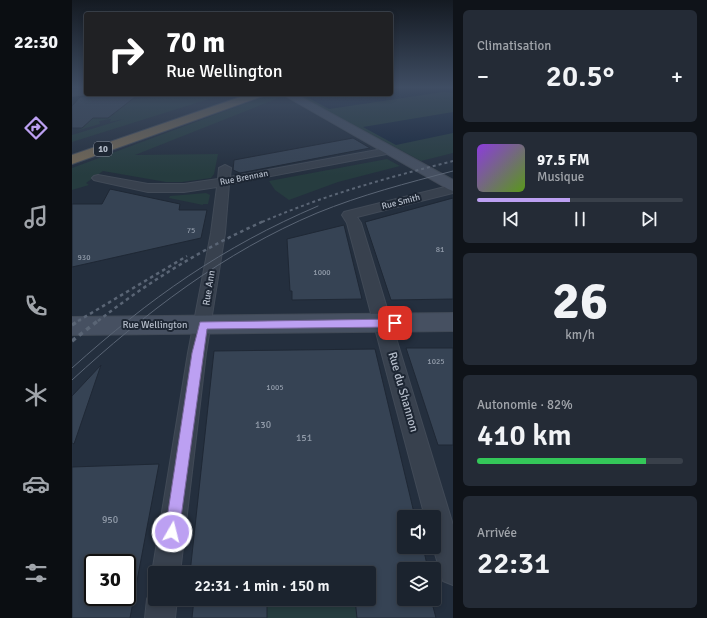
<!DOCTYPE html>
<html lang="fr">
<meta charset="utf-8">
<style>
:root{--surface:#1b232e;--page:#242b36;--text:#f1f3f6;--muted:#a0a4aa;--line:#39404a;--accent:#bca0f2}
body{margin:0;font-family:Signika,sans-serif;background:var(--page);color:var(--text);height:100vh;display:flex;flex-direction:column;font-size:15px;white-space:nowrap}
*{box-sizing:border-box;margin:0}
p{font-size:13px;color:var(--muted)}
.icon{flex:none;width:22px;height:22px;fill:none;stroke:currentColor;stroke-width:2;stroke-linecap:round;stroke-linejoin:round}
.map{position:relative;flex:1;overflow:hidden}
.drawer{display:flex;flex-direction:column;gap:10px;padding:10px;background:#0f1319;width:254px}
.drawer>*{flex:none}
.guide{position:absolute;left:12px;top:12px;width:309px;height:84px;border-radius:4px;box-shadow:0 2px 6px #0003,0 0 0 1px var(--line);background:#202124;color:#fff;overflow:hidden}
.buttons{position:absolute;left:325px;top:510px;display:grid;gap:8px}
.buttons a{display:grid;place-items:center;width:44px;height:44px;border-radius:4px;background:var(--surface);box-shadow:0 2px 6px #0003,0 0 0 1px var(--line);font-size:20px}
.speed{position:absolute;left:12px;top:554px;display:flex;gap:8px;font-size:20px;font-weight:700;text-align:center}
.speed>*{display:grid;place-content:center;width:52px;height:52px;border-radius:50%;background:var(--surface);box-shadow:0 2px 6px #0003,0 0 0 1px var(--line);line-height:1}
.speed .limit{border:2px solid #111;border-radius:6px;background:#fff;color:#111}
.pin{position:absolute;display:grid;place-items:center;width:34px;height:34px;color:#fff;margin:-17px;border-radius:8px;box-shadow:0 2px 6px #0006}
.me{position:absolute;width:44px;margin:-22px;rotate:8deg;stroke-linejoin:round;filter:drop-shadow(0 0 3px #0008)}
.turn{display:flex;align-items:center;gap:14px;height:84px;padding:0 16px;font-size:18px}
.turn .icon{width:52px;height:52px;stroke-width:2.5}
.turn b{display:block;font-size:28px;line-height:34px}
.big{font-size:30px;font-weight:600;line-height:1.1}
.drawer .tile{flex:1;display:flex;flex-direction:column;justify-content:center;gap:6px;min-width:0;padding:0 14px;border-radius:6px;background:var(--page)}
.drawer .dial{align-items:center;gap:0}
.dial b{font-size:52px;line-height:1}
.song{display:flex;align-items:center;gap:12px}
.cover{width:48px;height:48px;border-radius:6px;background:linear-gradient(135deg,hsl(270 70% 55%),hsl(90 70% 35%))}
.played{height:4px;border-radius:2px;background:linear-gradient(90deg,var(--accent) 45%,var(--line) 45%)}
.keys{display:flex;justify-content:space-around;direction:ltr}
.heat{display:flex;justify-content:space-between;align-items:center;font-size:22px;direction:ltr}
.charge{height:6px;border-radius:3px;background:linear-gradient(90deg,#34c759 82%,var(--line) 0)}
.trip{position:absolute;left:76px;top:566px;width:228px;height:40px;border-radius:4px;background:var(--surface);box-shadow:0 2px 6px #0003,0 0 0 1px var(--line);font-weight:600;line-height:40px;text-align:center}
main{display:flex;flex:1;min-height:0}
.dock{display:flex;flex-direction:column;width:72px;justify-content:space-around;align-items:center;background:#0b0e12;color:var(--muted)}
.dock .icon{width:28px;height:28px}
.dock .active{color:var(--accent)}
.dock b{font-size:18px;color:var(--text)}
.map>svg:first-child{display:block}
.green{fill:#263c3f}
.water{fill:#17263c}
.building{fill:#364354;stroke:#1f2835;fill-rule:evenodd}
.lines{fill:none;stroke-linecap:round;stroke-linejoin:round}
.street-casing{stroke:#414a57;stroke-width:2}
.secondary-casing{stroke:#414a57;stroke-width:2}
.highway-casing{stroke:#434c59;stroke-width:2}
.street{fill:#38414e;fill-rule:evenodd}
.secondary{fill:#465061;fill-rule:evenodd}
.highway{fill:#746855;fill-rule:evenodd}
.tram{stroke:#5a6575;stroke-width:1}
.rail-far2{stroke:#5a6575;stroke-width:2;stroke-dasharray:3 3;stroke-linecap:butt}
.rail-far1{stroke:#5a6575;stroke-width:2.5;stroke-dasharray:3.5 3.5;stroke-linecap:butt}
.rail{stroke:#5a6575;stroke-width:3.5;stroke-dasharray:4.5 4.5;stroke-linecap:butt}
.route{fill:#bca0f2;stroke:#7a689d}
.labels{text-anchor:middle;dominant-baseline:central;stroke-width:4;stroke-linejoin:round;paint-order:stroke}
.number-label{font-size:8px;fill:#929caa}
.shield{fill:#1d2633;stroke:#878f9c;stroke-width:1}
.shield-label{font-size:9px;font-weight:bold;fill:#b4bcc9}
.far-street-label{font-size:9px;fill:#b4bcc9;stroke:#1d2633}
.street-label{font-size:10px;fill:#b4bcc9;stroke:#1d2633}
.near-number-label{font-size:10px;fill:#929caa}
.near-street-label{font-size:12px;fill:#b4bcc9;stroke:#1d2633}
</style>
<main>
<nav class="dock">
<b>22:30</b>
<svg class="icon active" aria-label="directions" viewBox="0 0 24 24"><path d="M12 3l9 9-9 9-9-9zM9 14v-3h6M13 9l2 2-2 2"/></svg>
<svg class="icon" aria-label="music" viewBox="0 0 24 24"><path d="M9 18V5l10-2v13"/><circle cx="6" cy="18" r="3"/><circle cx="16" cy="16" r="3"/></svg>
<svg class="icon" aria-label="phone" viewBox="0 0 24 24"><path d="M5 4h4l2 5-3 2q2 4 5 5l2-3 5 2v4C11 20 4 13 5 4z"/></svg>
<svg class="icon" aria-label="climate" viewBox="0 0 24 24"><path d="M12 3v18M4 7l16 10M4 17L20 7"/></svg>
<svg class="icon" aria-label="car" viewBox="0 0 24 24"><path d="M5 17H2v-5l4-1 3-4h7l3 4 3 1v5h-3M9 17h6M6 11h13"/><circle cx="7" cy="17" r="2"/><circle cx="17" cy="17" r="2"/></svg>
<svg class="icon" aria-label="filters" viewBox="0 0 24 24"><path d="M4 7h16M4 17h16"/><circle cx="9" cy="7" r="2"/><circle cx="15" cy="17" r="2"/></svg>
</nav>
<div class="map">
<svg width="381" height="618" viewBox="0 0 381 618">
<rect width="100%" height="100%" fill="#242f3e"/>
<g class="green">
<path d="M319 88H381V153L349 161 224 94H319Z"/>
<path d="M107 94H153L0 142V135L52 119 38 122 39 119 27 121 28 124 4 131 10 128 21 118H30L46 101Z"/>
<path d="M178 94H204L209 97 63 155 146 154 142 174 139 178 110 182H94L31 171 14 183 17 185 0 190V168L188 98Z"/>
<path d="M315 159 328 166 266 182 217 200 203 190 197 181Z"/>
<path d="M134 193 138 195 136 204H131V205L97 198 98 196Z"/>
<path d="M195 599H283L285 618H195Z"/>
</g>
<g class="water">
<path d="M319 88H381V93L371 92 257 109 233 96 248 94H319Z"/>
<path d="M381 112V133L324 145 291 127Z"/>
</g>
<g class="building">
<path d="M39 94H67L36 118H21L10 128H0V106L8 97Z"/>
<path d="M281 138 298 148 168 173 161 170 162 160Z"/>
<path d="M38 189 108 204 107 210H135L129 238 0 267V204H30Z"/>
<path d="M381 198V299L319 300 293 222Z"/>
<path d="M272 225 290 299 220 300V291H218L215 239Z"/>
<path d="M334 348H381V445H366Z"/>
<path d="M303 349 343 517H332V547H351L356 569H332V599H359L364 618H285L283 599H297V573H118L142 351Z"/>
<path d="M29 365 2 444 0 443V396Z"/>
<path d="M87 464 58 618H0V467ZM21 563H55V597H21Z"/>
<path d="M122 599H195V618H120Z"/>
</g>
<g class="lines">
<g class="street-casing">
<g id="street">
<path d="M316 148 321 151 320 153 157 184 153 233 134 353 108 573H83V580L80 573 116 353 139 233 145 187 112 192H76L26 181 22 180 20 178 22 176 26 175 76 184H112L146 179 147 168 153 165 159 168 158 177Z"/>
<path d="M381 185V193L285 217 289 223 381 525V585L371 581 361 547H362V517H353L275 223 270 215 272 212Z"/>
<path d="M83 587V599H105L103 618H73L75 599 80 589Z"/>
</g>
</g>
<g class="secondary-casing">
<g id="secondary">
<path d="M14 88V94L0 96V90Z"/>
<path d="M210 94H223L381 180V191L376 189Z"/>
<path d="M381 313V331L0 335V317Z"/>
</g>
</g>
<g class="highway-casing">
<path id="highway" d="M177 94H192L191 96 0 164V155Z"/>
</g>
<use href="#street" class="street"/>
<use href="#secondary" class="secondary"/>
<use href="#highway" class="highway"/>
<g class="tram">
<path d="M0 368C78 298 150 247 246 206"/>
<path d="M0 380C73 313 152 252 245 213 289 195 335 183 381 171"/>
</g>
<path class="rail-far2" d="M190 222C253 195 314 178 381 161"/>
<g class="rail-far1">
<path d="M6 321 115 256"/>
<path d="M26 321C76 282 133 247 192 221"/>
</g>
<g class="rail">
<path d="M0 325 8 320"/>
<path d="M0 341 27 320"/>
</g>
</g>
<linearGradient id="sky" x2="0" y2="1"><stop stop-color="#141a22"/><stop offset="0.5" stop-color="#3f4d63"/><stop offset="1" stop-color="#3f4d63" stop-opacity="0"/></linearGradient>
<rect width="381" height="175" fill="url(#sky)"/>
<path class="route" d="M323 319 326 320 328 323 326 325 323 327 135 329 107 532 105 537 100 539 95 537 93 532 120 353 128 322Z"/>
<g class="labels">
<g class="number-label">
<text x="119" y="230">75</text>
<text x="368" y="249">81</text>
<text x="12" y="257">930</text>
<text x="250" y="272">1000</text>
<text x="364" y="361">1025</text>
<text x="203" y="387">1005</text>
</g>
<rect class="shield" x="22" y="142" width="18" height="14" rx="3"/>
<g class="shield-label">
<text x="31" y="149">10</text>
</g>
<g class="far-street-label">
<text transform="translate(172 178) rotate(-11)">Rue Brennan</text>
<text transform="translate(329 202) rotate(-14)">Rue Smith</text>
</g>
<g class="street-label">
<text transform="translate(137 288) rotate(-81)">Rue Ann</text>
<text x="83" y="325">Rue Wellington</text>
</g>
<g class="near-number-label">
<text x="191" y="425">130</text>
<text x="232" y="438">151</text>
<text x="38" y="520">950</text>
</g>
<g class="near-street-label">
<text transform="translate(331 392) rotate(74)">Rue du Shannon</text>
</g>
</g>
</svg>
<div class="buttons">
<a><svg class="icon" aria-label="sound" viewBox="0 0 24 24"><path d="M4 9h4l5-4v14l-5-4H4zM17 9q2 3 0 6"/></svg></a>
<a><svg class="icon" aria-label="layers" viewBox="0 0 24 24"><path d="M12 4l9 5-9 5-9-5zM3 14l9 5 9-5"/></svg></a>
</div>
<div class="speed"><div class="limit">30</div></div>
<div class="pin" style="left:323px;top:323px;background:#d93025"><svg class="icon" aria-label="arrive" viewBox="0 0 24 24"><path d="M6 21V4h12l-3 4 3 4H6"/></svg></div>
<svg class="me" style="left:100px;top:532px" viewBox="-20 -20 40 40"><circle r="17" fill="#bca0f2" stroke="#fff" stroke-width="3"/><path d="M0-11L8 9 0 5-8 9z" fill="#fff"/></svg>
<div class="trip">22:31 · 1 min · 150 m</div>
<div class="guide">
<div class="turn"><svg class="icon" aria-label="right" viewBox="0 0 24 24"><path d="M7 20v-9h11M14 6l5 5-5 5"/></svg><div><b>70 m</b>Rue Wellington</div></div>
</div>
</div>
<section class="drawer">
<div class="tile"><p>Climatisation</p>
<div class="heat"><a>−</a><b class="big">20.5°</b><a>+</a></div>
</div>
<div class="tile">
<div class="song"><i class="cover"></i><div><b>97.5 FM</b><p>Musique</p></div></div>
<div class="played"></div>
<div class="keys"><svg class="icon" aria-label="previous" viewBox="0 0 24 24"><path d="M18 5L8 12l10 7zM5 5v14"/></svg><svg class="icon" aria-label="pause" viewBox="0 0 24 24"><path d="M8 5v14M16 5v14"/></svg><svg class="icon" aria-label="next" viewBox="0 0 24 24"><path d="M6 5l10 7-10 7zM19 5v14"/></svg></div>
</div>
<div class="tile dial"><b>26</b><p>km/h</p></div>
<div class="tile"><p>Autonomie · 82%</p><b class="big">410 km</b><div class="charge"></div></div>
<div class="tile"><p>Arrivée</p><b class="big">22:31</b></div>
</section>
</main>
